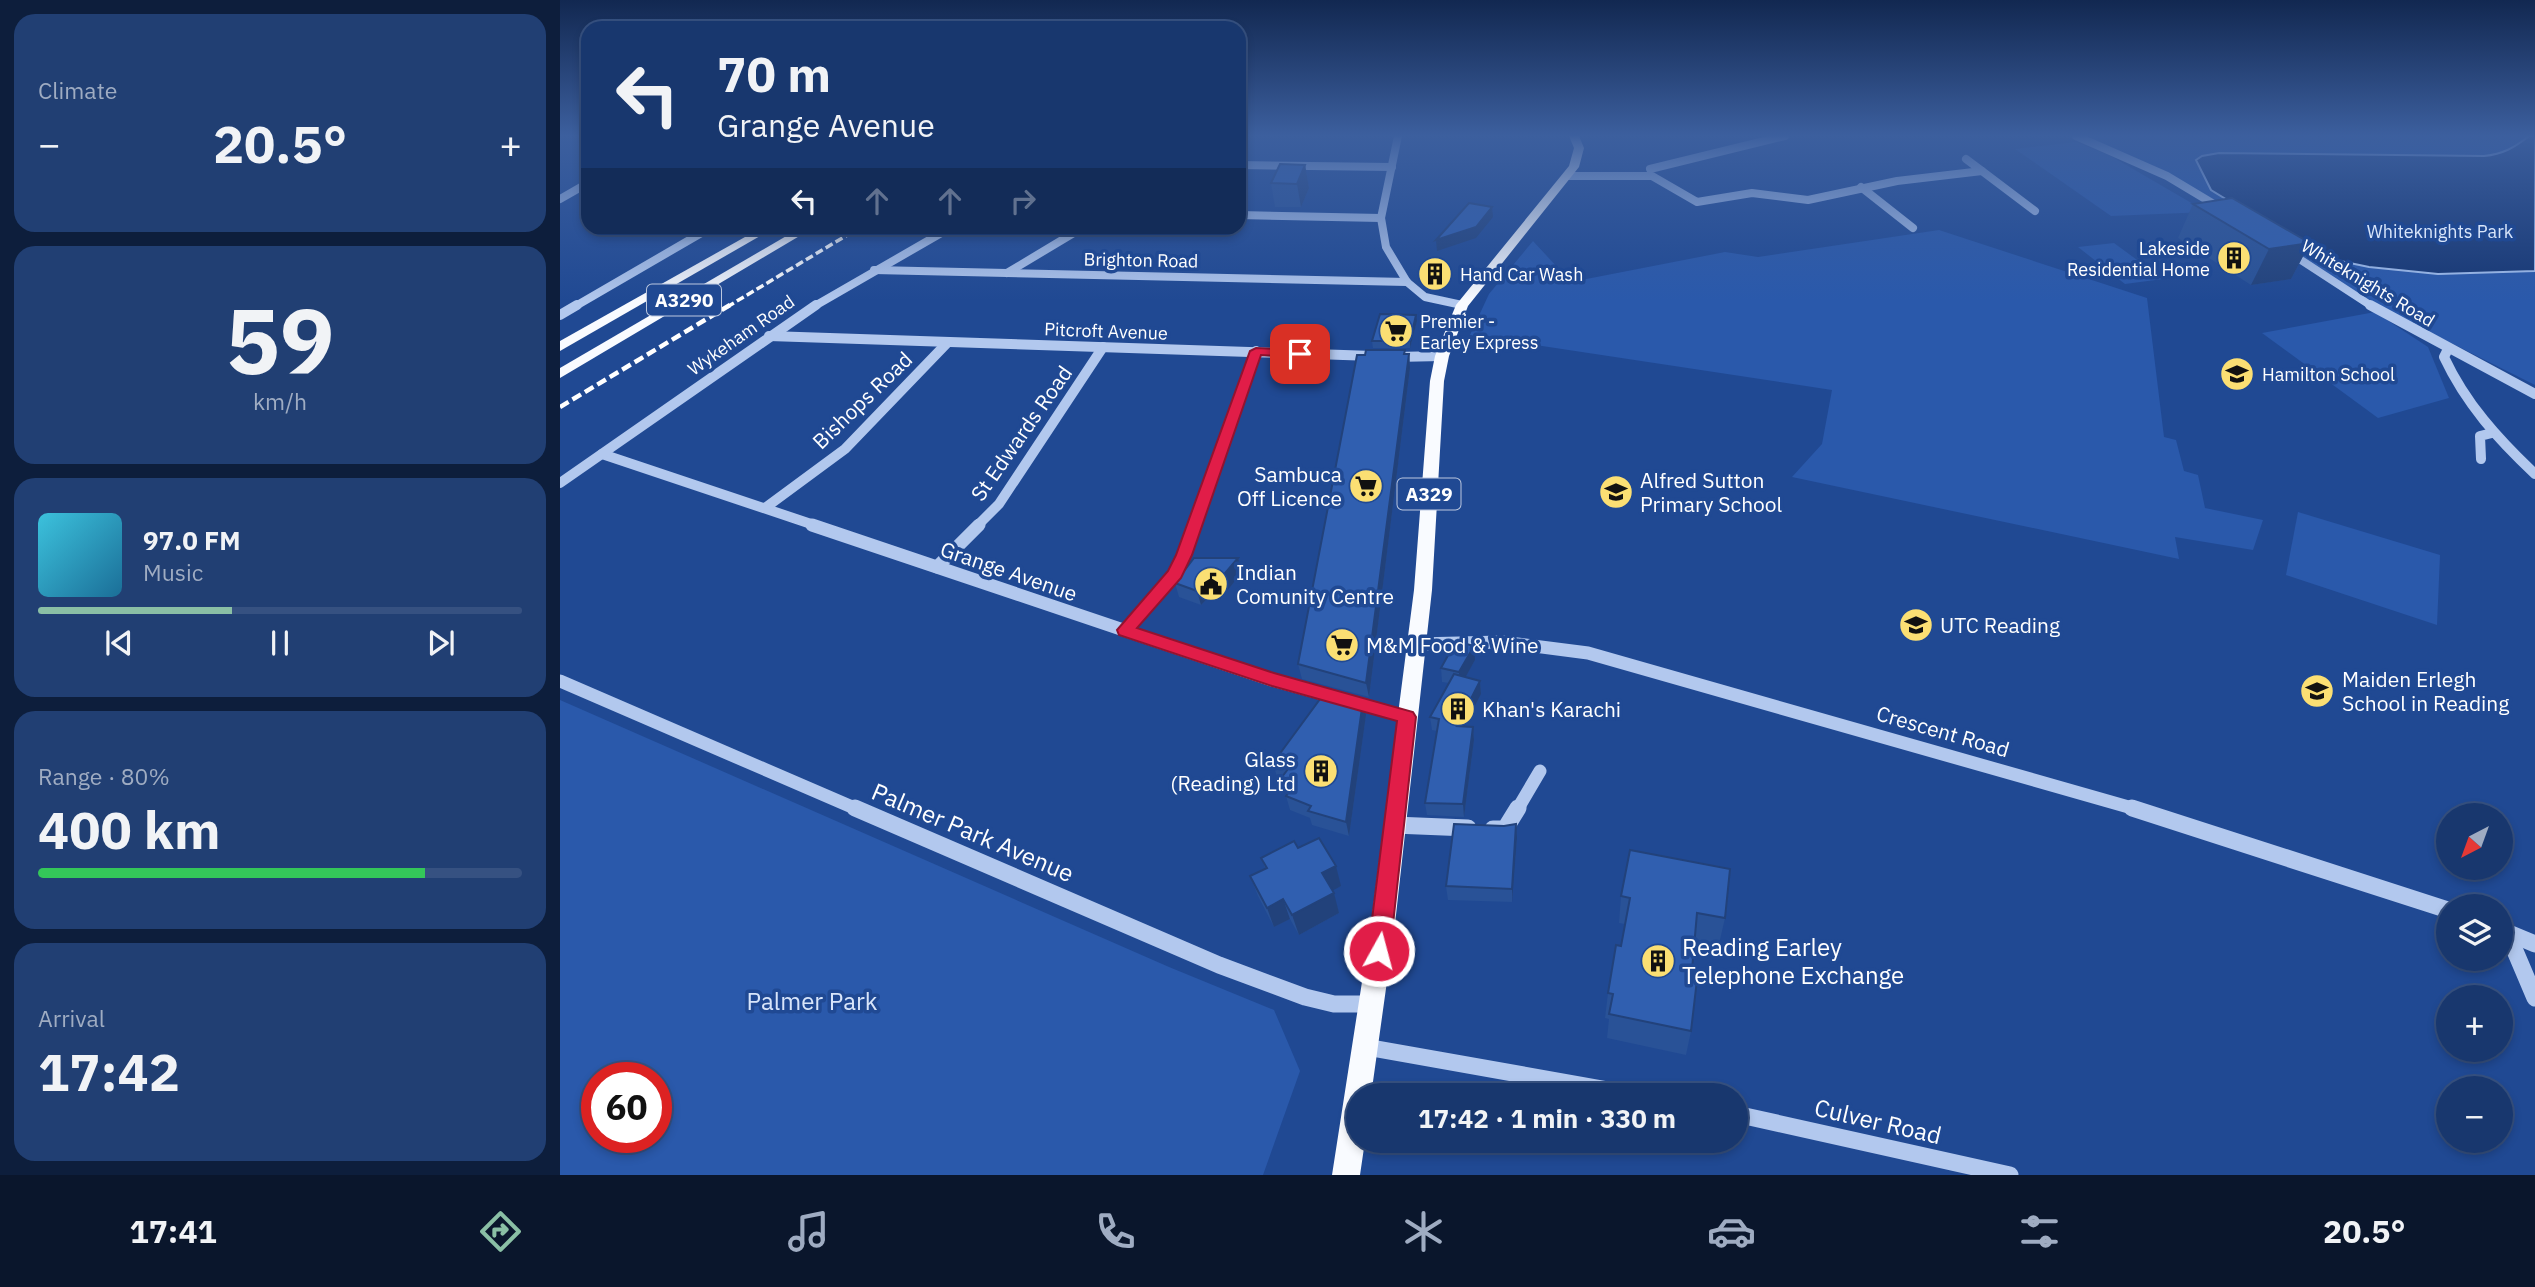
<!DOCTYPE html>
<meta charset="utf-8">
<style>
:root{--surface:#18376e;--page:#213f73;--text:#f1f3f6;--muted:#9facc2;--line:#365181;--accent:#8abfa5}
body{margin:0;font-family:"IBM Plex Sans",sans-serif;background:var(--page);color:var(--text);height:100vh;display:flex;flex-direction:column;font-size:26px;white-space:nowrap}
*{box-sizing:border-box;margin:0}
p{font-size:23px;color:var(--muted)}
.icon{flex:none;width:38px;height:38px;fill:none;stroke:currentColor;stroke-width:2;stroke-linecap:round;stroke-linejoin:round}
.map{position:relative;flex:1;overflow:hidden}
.drawer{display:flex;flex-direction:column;gap:14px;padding:14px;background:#0d1e3c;width:560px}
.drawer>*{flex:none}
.banner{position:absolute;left:21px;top:21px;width:665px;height:214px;border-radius:21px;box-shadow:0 4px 10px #0003,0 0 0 2px var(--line);background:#18376e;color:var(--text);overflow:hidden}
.needle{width:46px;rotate:221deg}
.fabs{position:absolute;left:1876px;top:803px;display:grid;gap:14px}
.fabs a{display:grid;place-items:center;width:77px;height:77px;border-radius:50%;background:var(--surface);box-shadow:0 4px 10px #0003,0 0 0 2px var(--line);font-size:35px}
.speed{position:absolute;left:21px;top:1062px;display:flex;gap:14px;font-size:35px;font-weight:700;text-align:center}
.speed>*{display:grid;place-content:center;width:91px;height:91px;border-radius:50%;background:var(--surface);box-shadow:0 4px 10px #0003,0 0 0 2px var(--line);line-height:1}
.speed .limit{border:10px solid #d22;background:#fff;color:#111}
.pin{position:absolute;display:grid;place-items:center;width:60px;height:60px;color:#fff;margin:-30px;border-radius:14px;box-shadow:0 4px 10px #0006}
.me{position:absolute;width:77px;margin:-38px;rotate:7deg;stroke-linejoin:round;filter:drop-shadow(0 0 5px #0008)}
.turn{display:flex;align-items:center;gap:24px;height:147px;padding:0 21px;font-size:32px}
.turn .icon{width:91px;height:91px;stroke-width:2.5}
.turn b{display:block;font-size:49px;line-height:60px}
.lanes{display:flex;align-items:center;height:66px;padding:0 21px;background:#0003;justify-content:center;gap:35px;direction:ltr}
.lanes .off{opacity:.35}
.big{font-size:52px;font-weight:700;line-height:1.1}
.drawer .widget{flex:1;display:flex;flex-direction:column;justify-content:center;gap:10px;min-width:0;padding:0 24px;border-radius:21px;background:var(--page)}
.drawer .dial{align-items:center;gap:0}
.dial b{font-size:91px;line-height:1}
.song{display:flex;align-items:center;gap:21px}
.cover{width:84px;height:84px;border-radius:10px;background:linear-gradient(135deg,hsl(190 70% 55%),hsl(200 70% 35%))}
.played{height:7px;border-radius:4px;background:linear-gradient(90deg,var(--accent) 40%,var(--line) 40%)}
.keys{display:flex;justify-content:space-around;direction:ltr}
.heat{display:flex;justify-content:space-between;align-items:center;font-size:38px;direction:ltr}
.charge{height:10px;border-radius:5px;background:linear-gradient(90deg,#34c759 80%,var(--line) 0)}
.trip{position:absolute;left:786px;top:1083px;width:402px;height:70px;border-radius:35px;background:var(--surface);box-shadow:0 4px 10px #0003,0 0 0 2px var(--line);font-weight:700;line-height:70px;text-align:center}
.tab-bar{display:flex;height:112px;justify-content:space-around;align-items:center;background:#0a162c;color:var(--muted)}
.tab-bar .icon{width:49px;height:49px}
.tab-bar .on{color:var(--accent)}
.tab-bar b{font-size:32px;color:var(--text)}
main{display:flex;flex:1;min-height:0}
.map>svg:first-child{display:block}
.green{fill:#2a59ab;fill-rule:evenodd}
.water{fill:#163672;stroke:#a6c2ef;stroke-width:2}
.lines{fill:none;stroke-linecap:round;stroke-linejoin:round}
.minor-far3{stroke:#b2c8ee;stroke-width:8}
.minor-far2{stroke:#b2c8ee;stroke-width:10}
.minor-far1{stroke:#b2c8ee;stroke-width:13}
.minor{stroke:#b2c8ee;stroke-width:17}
.major{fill:#f9fbff;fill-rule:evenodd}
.rail-far1{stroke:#fff;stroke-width:3.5;stroke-dasharray:8 3.5;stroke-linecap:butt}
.rail{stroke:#fff;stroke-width:4.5;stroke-dasharray:10 4.5;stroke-linecap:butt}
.wall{fill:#295297}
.shaded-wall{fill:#22427b}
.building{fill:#305fb0;stroke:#22427b;stroke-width:2}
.route{fill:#e11d48;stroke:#92132f;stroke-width:2}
.labels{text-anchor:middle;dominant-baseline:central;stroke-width:7;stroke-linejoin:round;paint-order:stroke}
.far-park-label{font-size:18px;fill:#d8e5fa;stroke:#204993}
.far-poi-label{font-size:18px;fill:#fff;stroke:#204993;text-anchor:start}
.far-street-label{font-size:18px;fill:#fff;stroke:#204993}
.shield{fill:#204993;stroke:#bcc8df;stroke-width:2}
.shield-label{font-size:19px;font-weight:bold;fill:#fff}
.street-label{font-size:21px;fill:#fff;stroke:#204993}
.poi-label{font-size:21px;fill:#fff;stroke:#204993;text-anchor:start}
.near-street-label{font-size:24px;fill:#fff;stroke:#204993}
.near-poi-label{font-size:24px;fill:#fff;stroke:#204993;text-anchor:start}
.near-park-label{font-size:24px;fill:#d8e5fa;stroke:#204993}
</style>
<main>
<section class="drawer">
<div class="widget"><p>Climate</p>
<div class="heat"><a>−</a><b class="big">20.5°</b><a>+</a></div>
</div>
<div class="widget dial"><b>59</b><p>km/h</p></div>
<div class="widget">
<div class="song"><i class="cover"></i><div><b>97.0 FM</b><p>Music</p></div></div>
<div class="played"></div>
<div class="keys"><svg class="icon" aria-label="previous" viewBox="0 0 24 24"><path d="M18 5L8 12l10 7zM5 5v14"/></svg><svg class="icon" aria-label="pause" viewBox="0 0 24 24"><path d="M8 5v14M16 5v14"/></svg><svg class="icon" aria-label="next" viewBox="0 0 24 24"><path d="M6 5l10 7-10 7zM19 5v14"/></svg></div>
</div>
<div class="widget"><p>Range · 80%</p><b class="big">400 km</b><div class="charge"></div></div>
<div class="widget"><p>Arrival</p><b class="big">17:42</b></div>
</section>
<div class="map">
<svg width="1975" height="1175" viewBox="0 0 1975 1175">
<rect width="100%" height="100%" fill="#204993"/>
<g class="green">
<path d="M1520 136H1975V385L1811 303 1599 168Z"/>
<path d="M1516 142 1549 155 1647 212 1551 216 1455 149Z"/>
<path d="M1379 230 1587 298 1604 437 1616 440 1624 471 1638 475 1645 508 1703 520 1693 550 1615 537 1619 559 1232 477 1262 444 1272 390 910 335 929 294 973 241 1011 282 1165 252 1198 257Z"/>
<path d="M1554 243 1603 279 1565 284 1518 247Z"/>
<path d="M1815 312 1868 347 1889 398 1818 418 1702 333Z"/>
<path d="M1738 512 1880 555 1877 625 1726 575Z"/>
<path d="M0 700 609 967 714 1010 740 1071 703 1175H0ZM37 1078H96V1138H37Z"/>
</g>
<path class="water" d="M1969 136H1975V271L1878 274 1809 267 1761 257 1651 190 1636 160 1642 156 1659 153 1924 156C1943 154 1954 148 1969 136Z"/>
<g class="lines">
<g class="minor-far3">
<path d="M838 136 821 218 826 247 847 282 865 297 902 305"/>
<path d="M1516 136 1607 176 1662 209"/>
<path d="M679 165 832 167"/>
<path d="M1090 169 1225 136"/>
<path d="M1422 171 1475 211"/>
<path d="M1008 176H1092L1137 202 1192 193 1248 200 1337 181 1422 171 1406 159"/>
<path d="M1301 187 1353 228"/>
<path d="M0 199 28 183"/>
<path d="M679 215 821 218"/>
<path d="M1727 251 1813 307"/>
<path d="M314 270 847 282"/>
<path d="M447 273 522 228"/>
<path d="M14 307 150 228"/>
<path d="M253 307 390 228"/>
</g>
<g class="minor-far2">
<path d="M1810 305 1975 394"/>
<path d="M0 315 17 305"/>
<path d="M209 336 813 356"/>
<path d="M1888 349 1884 357C1906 404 1938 439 1975 474"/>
<path d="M835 357 882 356"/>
<path d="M42 454 257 526"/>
<path d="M1921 459 1920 436 1932 433"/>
<path d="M0 483 256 305"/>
<path d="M205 508 285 449 388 342"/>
<path d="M417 526 439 504 543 347"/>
<path d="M634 526 696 351"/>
</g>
<g class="minor-far1">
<path d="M252 525 712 680 847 717"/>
<path d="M377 567 419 525"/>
<path d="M565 630 615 574 635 525"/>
<path d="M856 644 942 642 1028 653 1579 810"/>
<path d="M0 681 299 810"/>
<path d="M957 810 980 771"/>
</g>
<g class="minor">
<path d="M295 808 659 965 745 997 774 1004H812"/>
<path d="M1572 808 1888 910"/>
<path d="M834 825 908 828"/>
<path d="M933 829H945L958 808"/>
<path d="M1944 931 1975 944"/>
<path d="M1947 932 1975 998"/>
<path d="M806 1047 1082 1096"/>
<path d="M1176 1114 1450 1175"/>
</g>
<g class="major">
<path d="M1009 136H1019L1024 148 1019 167 908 306 889 356 884 381 872 590 835 924 811 1096H798V1141H805L800 1175H772L811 924 854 590 870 381 875 356 896 305 1009 166 1014 148Z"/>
<path d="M201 228H214L0 351V341Z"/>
<path d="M240 228H253L0 378V368Z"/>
</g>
<path class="rail-far1" d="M167 307 299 228"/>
<path class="rail" d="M0 407 170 305"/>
</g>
<g class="wall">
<path d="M745 165 749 188 741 207H715L711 183Z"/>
<path d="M1633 204 1750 243 1731 279 1691 285 1618 238Z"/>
<path d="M857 321 850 348H813L812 341Z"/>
<path d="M846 354H849L850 368 809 697 742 679 738 664Z"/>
<path d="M682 572 660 600 649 597 641 605 619 597 615 583Z"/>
<path d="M914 646 915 660 905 677 920 681 921 694 904 727H913L914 740 904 817 867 815 865 803 877 731 872 730 870 717 889 683 882 682 881 668Z"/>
<path d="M803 701 806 715 789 836 752 825 750 818 730 810 726 796 729 792 726 791 722 779 717 777 713 763Z"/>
<path d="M956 824 957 838 952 902 888 900 886 886Z"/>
<path d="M738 848 781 886 772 890 779 913 739 935 730 919 714 927 698 896 690 876 705 868 701 858Z"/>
<path d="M1061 896 1165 918 1159 944 1135 939 1132 970 1131 1031 1126 1055 1047 1038 1049 1019 1045 1018 1048 993 1061 946 1065 924 1059 923Z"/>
</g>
<g class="shaded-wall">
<path d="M745 165 749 188 741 207 737 184Z"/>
<path d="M932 207 933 217 916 238 877 251 876 240Z"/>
<path d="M1750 243 1731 279 1691 285 1709 249Z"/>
<path d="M856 315 857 321 850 348V341Z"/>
<path d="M849 354 850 368 809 697 806 683Z"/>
<path d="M678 558 682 572 660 600 655 585Z"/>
<path d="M645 582 649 597 641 605 637 591Z"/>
<path d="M914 646 915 660 900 687 899 672Z"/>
<path d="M920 681 921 694 898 739 897 726Z"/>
<path d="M803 701 806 715 789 836 786 822Z"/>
<path d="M913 727 914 740 904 817 903 804Z"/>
<path d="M956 824 957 838 952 902V889Z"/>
<path d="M776 866 781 886 768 893 762 873Z"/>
<path d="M774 893 779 913 739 935 732 915Z"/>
<path d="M723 899 730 919 714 927 707 908Z"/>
</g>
<g class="building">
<path d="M720 164 745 165 737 184 711 183Z"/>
<path d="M1672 198 1750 243 1709 249 1633 204Z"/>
<path d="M909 203 932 207 916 227 876 240Z"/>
<path d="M820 314 856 315 850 341H812Z"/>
<path d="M806 350H845L844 354H849L806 683 738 664 797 355H805Z"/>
<path d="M634 558H678L655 585 645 582 637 591 615 583Z"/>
<path d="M896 641 914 646 899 672 881 668Z"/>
<path d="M894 674 920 681 897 726 913 727 903 804 865 803 879 719 870 717Z"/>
<path d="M766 691 803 701 786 822 748 811 751 806 726 796 736 782 722 777 728 769 713 763Z"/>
<path d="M894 824 944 826 956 824 952 889 886 886Z"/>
<path d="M759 838 776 866 762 873 774 893 732 915 723 899 707 908 690 876 707 868 701 858 734 841 738 848Z"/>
<path d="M1070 850 1170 869 1165 918 1137 913 1132 970 1138 971 1131 1031 1049 1014 1053 994 1048 993 1056 945 1061 946 1070 898 1061 896Z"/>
</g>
<linearGradient id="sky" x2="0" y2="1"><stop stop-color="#122851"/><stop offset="0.45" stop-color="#3c5f9e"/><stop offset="1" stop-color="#3c5f9e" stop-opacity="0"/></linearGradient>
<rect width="1975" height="301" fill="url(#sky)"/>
<path class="route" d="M696 348 740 350 746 354 740 358 701 355 632 555 621 578 577 628 714 673 853 712 856 717 830 951 827 958 819 961 812 958 808 951 837 721 712 686 559 635 557 630 608 571 616 555 690 351Z"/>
<defs>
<g id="building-disc" transform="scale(1.75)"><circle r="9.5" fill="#fbdf73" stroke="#204993"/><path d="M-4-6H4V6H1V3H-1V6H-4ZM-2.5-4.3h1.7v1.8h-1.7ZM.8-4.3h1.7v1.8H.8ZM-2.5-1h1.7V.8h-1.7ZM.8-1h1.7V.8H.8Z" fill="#111"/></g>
<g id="supermarket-disc" transform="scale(1.75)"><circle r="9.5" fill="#fbdf73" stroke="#204993"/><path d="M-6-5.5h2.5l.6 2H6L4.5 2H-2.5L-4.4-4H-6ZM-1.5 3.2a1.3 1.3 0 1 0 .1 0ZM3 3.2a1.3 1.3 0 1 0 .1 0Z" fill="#111"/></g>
<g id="school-disc" transform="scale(1.75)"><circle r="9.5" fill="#fbdf73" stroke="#204993"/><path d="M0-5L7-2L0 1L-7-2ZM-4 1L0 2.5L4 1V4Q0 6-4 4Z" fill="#111"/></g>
<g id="civic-disc" transform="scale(1.75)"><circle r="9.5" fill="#fbdf73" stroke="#204993"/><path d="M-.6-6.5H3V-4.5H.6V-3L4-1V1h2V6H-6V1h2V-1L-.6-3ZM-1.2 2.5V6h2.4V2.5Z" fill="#111"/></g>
</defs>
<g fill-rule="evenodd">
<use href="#building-disc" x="1674" y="258"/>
<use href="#building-disc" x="875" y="274"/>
<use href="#supermarket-disc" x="836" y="331"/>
<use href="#school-disc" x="1677" y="374"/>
<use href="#supermarket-disc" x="806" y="486"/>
<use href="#school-disc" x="1056" y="492"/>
<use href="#civic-disc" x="651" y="584"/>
<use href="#school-disc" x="1356" y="625"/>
<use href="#supermarket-disc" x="782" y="645"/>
<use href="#school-disc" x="1757" y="691"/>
<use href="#building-disc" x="898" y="709"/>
<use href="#building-disc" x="761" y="771"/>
<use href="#building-disc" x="1098" y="961"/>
</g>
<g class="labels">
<g class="far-park-label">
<text x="1880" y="231">Whiteknights Park</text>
</g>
<g class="far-poi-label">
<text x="1650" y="248" text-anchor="end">Lakeside<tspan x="1650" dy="21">Residential Home</tspan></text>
<text x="900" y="274">Hand Car Wash</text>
<text x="860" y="321">Premier -<tspan x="860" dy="21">Earley Express</tspan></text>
<text x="1702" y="374">Hamilton School</text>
</g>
<g class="far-street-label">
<text transform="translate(581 260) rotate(1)">Brighton Road</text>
<text transform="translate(1808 283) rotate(31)">Whiteknights Road</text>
<text transform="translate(546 331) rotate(2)">Pitcroft Avenue</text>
<text transform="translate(181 335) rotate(-35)">Wykeham Road</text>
</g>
<g class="shield">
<rect x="87" y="284.5" width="74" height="31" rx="5"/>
<rect x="837.5" y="478.5" width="63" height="31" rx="5"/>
</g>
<g class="shield-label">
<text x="124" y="300">A3290</text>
<text x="869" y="494">A329</text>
</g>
<g class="street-label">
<text transform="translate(302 400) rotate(-44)">Bishops Road</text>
<text transform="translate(461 433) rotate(-55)">St Edwards Road</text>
<text transform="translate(449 571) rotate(19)">Grange Avenue</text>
<text transform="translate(1383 731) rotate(16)">Crescent Road</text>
</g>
<g class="poi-label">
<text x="782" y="474" text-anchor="end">Sambuca<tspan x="782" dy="24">Off Licence</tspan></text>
<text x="1080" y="480">Alfred Sutton<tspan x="1080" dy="24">Primary School</tspan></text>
<text x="676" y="572">Indian<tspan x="676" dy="24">Comunity Centre</tspan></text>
<text x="1380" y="625">UTC Reading</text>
<text x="806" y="645">M&amp;M Food &amp; Wine</text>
<text x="1782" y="679">Maiden Erlegh<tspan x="1782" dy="24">School in Reading</tspan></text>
<text x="922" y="709">Khan's Karachi</text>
<text x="736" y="759" text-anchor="end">Glass<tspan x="736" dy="24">(Reading) Ltd</tspan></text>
</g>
<g class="near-street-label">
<text transform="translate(413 832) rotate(23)">Palmer Park Avenue</text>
<text transform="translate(1318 1121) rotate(13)">Culver Road</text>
</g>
<g class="near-poi-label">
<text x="1122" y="947">Reading Earley<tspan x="1122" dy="28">Telephone Exchange</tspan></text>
</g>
<g class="near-park-label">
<text x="252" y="1001">Palmer Park</text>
</g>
</g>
</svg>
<div class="fabs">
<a><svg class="needle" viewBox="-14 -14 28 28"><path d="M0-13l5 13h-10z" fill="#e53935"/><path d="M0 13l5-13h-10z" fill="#9facc2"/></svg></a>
<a><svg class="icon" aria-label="layers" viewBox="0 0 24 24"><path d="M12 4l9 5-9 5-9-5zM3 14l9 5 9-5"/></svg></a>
<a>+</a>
<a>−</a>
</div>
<div class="speed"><div class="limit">60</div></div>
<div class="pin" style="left:740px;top:354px;background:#d93025"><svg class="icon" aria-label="arrive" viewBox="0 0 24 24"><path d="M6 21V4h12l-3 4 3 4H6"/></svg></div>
<svg class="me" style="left:819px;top:951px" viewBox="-20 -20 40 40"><circle r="17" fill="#e11d48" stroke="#fff" stroke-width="3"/><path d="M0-11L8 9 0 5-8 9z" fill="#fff"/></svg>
<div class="trip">17:42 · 1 min · 330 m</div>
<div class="banner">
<div class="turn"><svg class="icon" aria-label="left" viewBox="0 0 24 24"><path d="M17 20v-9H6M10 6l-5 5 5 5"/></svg><div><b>70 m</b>Grange Avenue</div></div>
<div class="lanes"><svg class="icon" aria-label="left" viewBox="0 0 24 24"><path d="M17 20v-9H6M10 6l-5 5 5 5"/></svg><svg class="icon off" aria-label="ahead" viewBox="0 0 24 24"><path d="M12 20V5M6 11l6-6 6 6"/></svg><svg class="icon off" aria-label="ahead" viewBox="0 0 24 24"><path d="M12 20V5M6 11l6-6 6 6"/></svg><svg class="icon off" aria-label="right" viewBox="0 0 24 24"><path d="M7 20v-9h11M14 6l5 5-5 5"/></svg></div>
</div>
</div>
</main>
<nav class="tab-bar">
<b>17:41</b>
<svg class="icon on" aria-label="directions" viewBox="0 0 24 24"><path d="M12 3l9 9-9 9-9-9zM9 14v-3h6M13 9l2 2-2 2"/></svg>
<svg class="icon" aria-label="music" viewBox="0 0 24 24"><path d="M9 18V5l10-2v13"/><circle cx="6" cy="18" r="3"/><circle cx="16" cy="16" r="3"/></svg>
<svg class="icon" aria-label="phone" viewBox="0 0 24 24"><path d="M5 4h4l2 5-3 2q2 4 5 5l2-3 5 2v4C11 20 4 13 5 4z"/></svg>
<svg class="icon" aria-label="climate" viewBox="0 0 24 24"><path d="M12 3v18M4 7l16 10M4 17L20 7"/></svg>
<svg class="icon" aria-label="car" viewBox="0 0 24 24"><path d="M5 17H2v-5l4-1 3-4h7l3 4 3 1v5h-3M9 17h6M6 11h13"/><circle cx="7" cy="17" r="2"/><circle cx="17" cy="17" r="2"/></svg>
<svg class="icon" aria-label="filters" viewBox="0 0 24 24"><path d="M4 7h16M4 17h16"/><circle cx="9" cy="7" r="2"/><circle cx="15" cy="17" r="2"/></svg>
<b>20.5°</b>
</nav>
